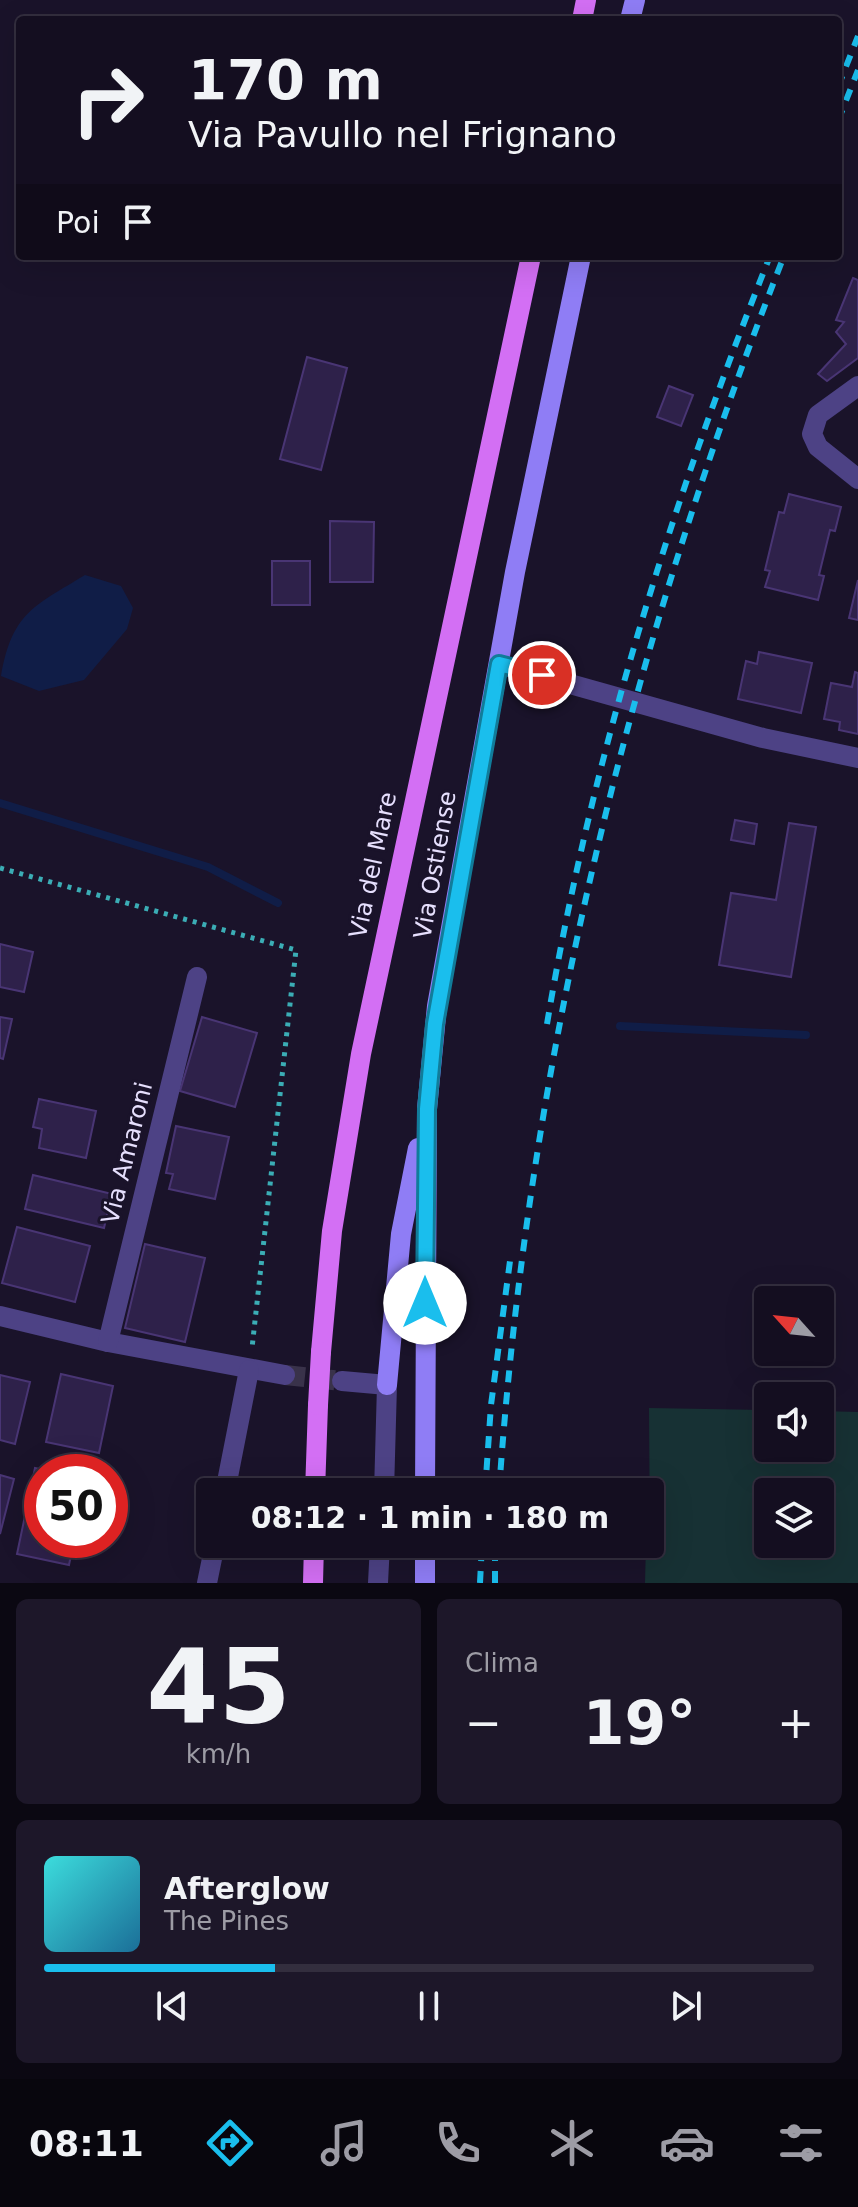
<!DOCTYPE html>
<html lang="it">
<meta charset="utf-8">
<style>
:root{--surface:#140e20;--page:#1d1729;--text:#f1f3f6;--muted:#9d9ca5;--line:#332e3e;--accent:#1abeed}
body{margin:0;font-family:"DejaVu Sans",sans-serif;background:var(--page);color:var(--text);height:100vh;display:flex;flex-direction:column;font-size:30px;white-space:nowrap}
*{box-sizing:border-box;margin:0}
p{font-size:26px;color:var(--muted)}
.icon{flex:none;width:44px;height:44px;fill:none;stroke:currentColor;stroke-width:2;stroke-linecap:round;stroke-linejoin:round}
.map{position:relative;height:1583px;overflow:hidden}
.sheet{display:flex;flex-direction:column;gap:16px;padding:16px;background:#0b0812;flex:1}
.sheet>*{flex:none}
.top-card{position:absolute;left:16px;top:16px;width:826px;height:244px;border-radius:8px;box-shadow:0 8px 32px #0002,0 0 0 2px var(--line);background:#140e20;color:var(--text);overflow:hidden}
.needle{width:52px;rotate:297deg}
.controls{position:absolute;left:754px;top:1286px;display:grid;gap:16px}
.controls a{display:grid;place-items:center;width:80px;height:80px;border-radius:8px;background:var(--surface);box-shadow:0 8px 32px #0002,0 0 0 2px var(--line);font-size:40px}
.speed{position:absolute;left:24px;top:1454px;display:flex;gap:16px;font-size:40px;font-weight:700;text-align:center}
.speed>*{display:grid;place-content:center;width:104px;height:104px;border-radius:50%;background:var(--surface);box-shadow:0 8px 32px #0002,0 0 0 2px var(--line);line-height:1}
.speed .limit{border:12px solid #d22;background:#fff;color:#111}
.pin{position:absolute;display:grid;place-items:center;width:68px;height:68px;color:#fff;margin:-34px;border:4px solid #fff;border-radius:50%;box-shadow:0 2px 8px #0007}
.me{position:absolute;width:88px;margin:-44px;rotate:0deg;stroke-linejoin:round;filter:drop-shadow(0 0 6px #0008)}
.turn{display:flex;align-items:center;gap:28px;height:168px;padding:0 40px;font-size:36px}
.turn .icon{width:104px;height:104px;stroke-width:2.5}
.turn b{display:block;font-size:56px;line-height:68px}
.then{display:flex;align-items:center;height:76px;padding:0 40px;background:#0003;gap:16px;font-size:30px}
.big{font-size:60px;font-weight:800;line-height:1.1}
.sheet .widget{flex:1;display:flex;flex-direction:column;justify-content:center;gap:12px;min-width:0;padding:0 28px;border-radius:12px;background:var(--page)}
.sheet .dial{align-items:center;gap:0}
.dial b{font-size:104px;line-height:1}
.song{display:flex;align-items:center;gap:24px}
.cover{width:96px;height:96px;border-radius:12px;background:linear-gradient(135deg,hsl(180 70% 55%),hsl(200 70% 35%))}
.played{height:8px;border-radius:4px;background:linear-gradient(90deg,var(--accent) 30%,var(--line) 30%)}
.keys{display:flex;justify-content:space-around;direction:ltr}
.heat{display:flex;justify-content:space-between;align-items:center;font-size:44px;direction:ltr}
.sheet .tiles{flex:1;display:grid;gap:16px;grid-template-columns:1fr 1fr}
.widget:last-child{grid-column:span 2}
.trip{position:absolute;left:196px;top:1478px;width:468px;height:80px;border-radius:8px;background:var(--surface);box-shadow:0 8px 32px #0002,0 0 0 2px var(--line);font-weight:800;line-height:80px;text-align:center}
.tabs{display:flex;height:128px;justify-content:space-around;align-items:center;background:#08060d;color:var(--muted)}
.tabs .icon{width:56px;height:56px}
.tabs .on{color:var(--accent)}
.tabs b{font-size:36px;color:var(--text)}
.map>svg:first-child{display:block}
.green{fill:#173134;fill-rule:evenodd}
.water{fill:#101d47}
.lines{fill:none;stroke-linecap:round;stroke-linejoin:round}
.stream{stroke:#101d47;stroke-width:8}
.building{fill:#2e214a;stroke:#493574;stroke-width:2}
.minor-tunnel{stroke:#39324a;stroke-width:20;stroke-dasharray:20 10;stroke-linecap:butt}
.path{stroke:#3badb5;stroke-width:5;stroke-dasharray:4 6;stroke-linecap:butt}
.minor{stroke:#4d4285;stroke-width:20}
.secondary{stroke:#8f7df5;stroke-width:20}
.primary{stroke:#d36ff4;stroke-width:20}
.rail{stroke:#1abeed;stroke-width:6;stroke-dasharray:12 10;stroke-linecap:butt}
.primary-bridge{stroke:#d36ff4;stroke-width:20}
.route-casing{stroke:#117c9a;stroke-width:20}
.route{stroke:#1abeed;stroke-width:14}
.labels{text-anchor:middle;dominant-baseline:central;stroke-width:6;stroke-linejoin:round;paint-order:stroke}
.street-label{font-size:24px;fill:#e6dffd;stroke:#1a132a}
</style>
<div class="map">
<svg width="858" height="1583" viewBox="0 0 858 1583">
<rect width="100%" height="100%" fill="#1a132a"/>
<path class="green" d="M649 1408 768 1410V1448H820V1411L858 1412V1583H645L646 1544H650ZM768 1492H820V1544H768Z"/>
<path class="water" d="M85 575 121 586 133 608 127 629 84 680 39 691 1 676C12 613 34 606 85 575Z"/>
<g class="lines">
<g class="stream">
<path d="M0 803 208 867 278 903"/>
<path d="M620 1026 806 1035"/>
</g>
</g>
<g class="building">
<path d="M853 278 858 280V358L827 381 818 374 846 344 836 332 844 322 836 320Z"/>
<path d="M307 357 347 368 321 470 280 459Z"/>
<path d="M669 386 693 395 681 426 657 417Z"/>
<path d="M789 494 841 507 835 531 830 530 819 575 824 576 818 600 765 587 770 571 765 570 779 512 784 513Z"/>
<path d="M330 521 374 522 373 582H330Z"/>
<rect x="272" y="561" width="38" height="44"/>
<path d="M858 580V620L849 618Z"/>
<path d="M759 652 812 663 801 713 738 699 746 661 757 664Z"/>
<path d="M855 672 858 673V734L839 730 840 722 824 719 831 683 852 687Z"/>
<path d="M735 820 757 824 754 844 731 840Z"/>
<path d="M789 823 816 827 791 977 719 965 731 893 776 900Z"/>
<path d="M0 944 33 952 24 992 0 987Z"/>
<path d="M0 1017 12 1019 3 1059 0 1058Z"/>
<path d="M202 1017 257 1033 235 1107 180 1091Z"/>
<path d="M39 1099 96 1111 86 1158 39 1148 42 1129 33 1127Z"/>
<path d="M176 1126 229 1137 215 1199 169 1189 173 1174 166 1173Z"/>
<path d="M33 1175 112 1194 104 1228 25 1209Z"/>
<path d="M17 1227 90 1246 75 1302 2 1283Z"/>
<path d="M145 1244 205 1258 185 1342 125 1328Z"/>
<path d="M61 1374 113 1386 99 1453 46 1442Z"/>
<path d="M0 1375 30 1382 15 1444 0 1440Z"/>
<path d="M35 1468 53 1472H42V1540H74L69 1565 17 1554Z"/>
<path d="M0 1475 14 1479 0 1534Z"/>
</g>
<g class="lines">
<path class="minor-tunnel" d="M285 1375 342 1381"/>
<path class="path" d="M0 868 296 950 252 1348"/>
<g class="minor">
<path d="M858 386 818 415 812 434 818 447 858 479"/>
<path d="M499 664 763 738 858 758"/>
<path d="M0 1316 108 1342 285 1375"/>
<path d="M108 1342 197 977"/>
<path d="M342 1381 387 1385 384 1492"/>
<path d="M225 1492 249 1370"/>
<path d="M207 1583 215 1544"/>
<path d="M378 1583 380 1544"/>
</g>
<g class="secondary">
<path d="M630 20 635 0"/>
<path d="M387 1385 401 1234 418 1148"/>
<path d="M425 1492 427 1109 437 1006 515 572 581 256"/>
<path d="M425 1544V1583"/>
</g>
<g class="primary">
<path d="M582 20 586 0"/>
<path d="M321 1352 332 1231 361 1054 531 256"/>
<path d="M315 1492 318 1405"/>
<path d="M313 1583 314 1544"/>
</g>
<g class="rail">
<path d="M838 87 858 36"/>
<path d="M838 121 858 70"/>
<path d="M547 1024C591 760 671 504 770 256"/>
<path d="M485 1492 491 1405 510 1261"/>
<path d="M499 1492C528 1067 628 652 784 256"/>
<path d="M480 1583 482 1544"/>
<path d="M495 1583V1544"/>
</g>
<path class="primary-bridge" d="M318 1405 321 1352"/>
</g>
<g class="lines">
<g class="route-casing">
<path id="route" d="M425 1303 427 1109 435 1024 499 664 542 675"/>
</g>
<use href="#route" class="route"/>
</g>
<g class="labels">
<g class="street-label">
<text transform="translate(373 865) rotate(-78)">Via del Mare</text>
<text transform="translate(435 865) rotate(-80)">Via Ostiense</text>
<text transform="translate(127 1153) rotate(-76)">Via Amaroni</text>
</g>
</g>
</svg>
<div class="controls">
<a><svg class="needle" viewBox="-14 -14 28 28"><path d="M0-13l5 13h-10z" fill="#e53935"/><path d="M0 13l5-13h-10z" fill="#9d9ca5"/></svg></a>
<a><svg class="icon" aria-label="sound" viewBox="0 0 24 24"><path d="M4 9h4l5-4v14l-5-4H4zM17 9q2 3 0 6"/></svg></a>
<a><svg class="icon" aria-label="layers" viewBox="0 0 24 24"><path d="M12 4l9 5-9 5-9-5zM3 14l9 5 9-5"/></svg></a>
</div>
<div class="speed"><div class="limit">50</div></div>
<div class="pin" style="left:542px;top:675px;background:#d93025"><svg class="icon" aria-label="arrive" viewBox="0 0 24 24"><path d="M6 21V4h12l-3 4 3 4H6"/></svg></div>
<svg class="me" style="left:425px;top:1303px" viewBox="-20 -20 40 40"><circle r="19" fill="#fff"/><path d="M0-13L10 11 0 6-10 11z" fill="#1abeed"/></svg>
<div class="trip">08:12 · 1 min · 180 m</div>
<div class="top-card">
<div class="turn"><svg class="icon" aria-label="right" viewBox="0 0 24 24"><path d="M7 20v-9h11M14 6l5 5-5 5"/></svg><div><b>170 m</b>Via Pavullo nel Frignano</div></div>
<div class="then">Poi<svg class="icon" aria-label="arrive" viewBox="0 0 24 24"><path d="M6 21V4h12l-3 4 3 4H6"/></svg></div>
</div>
</div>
<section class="sheet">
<div class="tiles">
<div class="widget dial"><b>45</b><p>km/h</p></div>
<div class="widget"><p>Clima</p>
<div class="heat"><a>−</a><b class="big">19°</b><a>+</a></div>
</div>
<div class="widget">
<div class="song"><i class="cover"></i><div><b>Afterglow</b><p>The Pines</p></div></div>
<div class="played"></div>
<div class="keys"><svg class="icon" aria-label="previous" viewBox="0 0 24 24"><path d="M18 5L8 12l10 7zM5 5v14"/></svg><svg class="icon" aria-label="pause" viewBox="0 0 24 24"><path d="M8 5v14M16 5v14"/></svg><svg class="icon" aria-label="next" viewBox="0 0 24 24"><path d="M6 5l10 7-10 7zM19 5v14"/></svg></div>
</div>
</div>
</section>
<nav class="tabs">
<b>08:11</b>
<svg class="icon on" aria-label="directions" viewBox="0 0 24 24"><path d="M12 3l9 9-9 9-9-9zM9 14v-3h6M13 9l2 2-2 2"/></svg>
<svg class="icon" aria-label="music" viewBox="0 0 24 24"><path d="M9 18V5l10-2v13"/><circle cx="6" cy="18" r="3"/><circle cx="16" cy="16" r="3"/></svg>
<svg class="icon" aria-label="phone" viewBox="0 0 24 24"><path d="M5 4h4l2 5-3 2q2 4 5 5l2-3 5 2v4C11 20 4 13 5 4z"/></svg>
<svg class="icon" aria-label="climate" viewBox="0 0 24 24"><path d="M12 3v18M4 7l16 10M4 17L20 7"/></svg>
<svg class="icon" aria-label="car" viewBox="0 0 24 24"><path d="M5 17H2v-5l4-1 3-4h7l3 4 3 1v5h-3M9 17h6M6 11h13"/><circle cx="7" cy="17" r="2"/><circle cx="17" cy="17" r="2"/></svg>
<svg class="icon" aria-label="filters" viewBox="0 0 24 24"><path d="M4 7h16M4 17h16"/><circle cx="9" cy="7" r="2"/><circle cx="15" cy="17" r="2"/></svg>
</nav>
